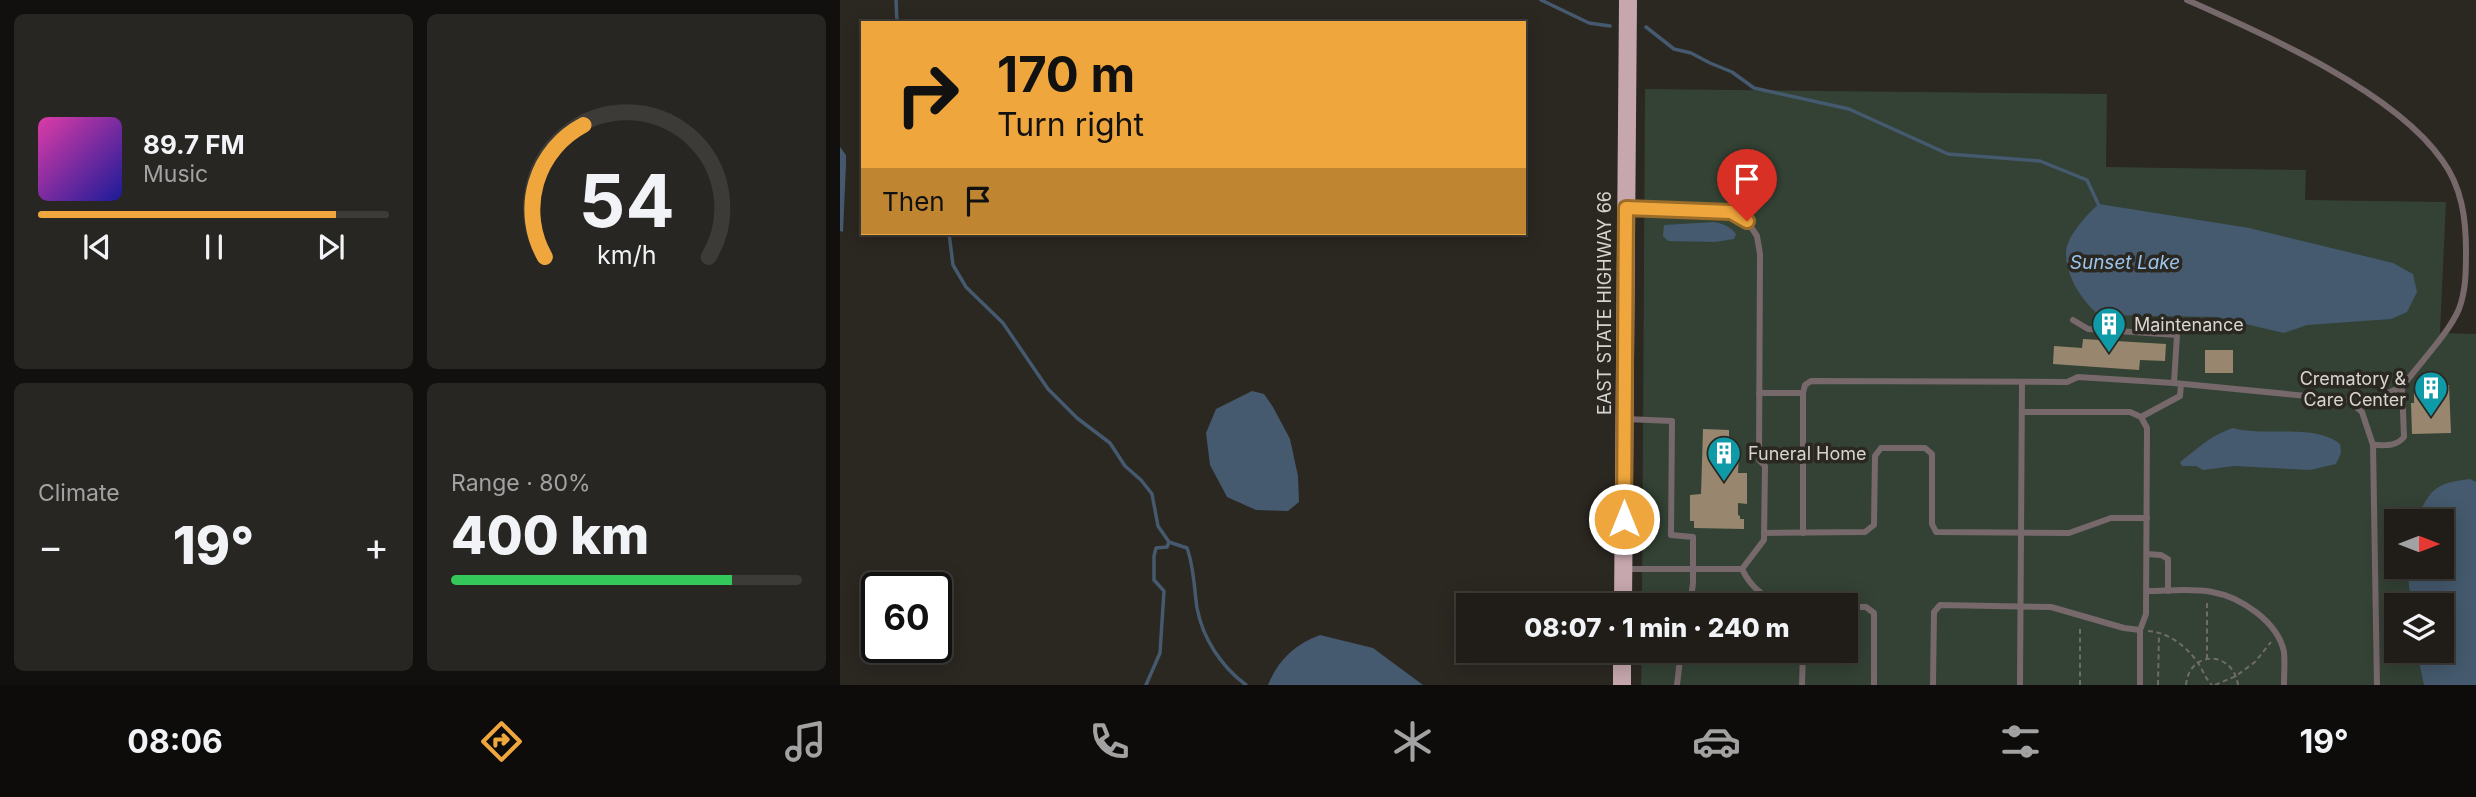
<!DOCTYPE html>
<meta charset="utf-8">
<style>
:root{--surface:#201d19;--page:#282622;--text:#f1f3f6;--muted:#a2a2a2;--line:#3d3b38;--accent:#efa73d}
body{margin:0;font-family:Inter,sans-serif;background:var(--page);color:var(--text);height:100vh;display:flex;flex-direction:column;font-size:26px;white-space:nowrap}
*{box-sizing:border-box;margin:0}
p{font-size:23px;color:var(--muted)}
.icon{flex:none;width:38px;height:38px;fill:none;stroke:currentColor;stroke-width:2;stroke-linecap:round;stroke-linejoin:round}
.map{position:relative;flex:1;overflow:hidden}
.sheet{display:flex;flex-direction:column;gap:14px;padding:14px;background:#12100e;width:840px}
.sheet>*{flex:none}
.banner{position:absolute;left:21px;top:21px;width:665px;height:214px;border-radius:0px;box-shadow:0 4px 18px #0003,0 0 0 2px var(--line);background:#efa73d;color:#111;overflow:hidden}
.needle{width:46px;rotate:90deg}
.tools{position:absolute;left:1544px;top:509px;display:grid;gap:14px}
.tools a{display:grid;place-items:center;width:70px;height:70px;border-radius:0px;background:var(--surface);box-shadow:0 4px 18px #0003,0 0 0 2px var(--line);font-size:35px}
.speed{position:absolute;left:21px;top:572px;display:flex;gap:14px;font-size:35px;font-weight:700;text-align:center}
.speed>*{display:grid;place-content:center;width:91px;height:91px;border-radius:50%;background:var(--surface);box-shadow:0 4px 18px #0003,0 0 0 2px var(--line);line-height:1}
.speed .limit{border:4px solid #111;border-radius:10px;background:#fff;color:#111}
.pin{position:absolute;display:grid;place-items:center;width:60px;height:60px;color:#fff;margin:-72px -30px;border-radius:50% 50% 50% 0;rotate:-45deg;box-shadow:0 0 7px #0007}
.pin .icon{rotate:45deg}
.me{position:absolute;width:77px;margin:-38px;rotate:0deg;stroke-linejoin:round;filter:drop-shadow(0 0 5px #0008)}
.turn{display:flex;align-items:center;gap:24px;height:147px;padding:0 21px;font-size:32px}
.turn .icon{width:91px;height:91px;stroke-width:2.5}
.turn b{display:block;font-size:49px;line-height:60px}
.then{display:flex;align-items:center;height:66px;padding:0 21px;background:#0003;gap:14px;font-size:26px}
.big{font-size:52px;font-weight:800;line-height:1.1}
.sheet .card{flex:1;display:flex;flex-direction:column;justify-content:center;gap:10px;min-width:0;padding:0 24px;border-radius:10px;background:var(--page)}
.sheet .dial{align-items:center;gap:0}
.dial svg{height:182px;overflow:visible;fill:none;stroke:var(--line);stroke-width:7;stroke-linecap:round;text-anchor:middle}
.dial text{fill:var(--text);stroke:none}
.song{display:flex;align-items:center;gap:21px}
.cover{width:84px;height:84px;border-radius:10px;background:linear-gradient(135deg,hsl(320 70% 55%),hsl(240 70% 35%))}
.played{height:7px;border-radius:4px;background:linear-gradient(90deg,var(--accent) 85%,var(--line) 85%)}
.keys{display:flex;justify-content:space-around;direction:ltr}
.heat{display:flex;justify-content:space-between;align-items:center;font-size:38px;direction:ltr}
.charge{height:10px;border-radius:5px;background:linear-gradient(90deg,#34c759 80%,var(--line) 0)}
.sheet .tiles{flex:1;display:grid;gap:14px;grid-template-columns:repeat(2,1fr)}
.trip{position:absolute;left:616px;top:593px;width:402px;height:70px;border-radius:0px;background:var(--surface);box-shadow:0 4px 18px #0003,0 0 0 2px var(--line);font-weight:800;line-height:70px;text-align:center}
.dock{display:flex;height:112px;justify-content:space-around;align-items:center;background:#0d0c0a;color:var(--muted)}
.dock .icon{width:49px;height:49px}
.dock .current{color:var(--accent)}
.dock b{font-size:32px;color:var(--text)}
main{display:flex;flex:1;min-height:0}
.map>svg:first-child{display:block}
.green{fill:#334235;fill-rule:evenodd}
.water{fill:#455a6e}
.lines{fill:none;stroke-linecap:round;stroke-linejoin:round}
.stream{stroke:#455a6e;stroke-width:3.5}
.building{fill:#98876e}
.path{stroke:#6f6b66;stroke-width:2;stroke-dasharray:5 3.5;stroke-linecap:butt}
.service{stroke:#76686b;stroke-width:6}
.primary{stroke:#c5a7ad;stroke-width:18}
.route-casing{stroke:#9b6d28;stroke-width:18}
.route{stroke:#efa73d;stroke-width:12}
.labels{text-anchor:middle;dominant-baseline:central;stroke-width:7;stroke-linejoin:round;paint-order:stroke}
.street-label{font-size:18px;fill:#d8d5d1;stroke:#2b2721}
.poi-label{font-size:18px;fill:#d8d5d1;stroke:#2b2721;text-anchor:start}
.water-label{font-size:19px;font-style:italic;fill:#9bc4ec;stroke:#2b2721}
</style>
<main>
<section class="sheet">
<div class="tiles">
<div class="card">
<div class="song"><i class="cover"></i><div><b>89.7 FM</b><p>Music</p></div></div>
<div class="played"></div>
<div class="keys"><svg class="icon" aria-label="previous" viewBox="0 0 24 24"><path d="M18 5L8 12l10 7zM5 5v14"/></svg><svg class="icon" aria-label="pause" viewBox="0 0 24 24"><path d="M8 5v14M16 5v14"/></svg><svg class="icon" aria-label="next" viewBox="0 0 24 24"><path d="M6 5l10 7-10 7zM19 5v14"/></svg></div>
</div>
<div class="card dial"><svg viewBox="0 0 100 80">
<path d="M14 69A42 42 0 1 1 86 69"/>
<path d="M14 69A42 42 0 0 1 31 11" stroke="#efa73d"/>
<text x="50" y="56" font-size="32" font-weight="700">54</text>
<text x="50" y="72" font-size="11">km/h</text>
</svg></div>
<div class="card"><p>Climate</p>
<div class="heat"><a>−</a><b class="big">19°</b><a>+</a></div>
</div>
<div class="card"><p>Range · 80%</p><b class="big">400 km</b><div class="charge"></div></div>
</div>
</section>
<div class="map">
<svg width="1636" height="685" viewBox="0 0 1636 685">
<rect width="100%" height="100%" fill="#2b2721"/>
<path class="green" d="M805 89 1267 94 1266 167 1466 170 1465 200 1606 202 1600 333 1636 334V685H801L802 651H1006V606L802 605ZM1556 522H1601V567H1556ZM1556 606H1601V651H1556Z"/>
<g class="water">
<path d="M0 147 6 155V164L3 232 0 231Z"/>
<path d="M1259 204 1409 228 1553 263 1573 274 1577 292 1567 312 1551 319 1467 325 1444 333 1376 317 1259 315C1242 301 1226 277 1226 253 1226 237 1247 214 1259 204Z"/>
<path d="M874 222C883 224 890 226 896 234L894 239 875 242 828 241 823 236 824 225Z"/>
<path d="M412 391 424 394 433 407 450 439 458 476 459 502 448 511 416 510 387 497 370 465 366 433 376 409Z"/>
<path d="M1393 428C1424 437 1475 423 1500 444L1501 453 1496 464 1470 470 1394 466 1363 470 1356 466H1342L1340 462C1359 448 1369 436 1393 428Z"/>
<path d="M1630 479 1636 482V685H1584L1577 651H1601V606L1571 605 1567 567H1601V522L1576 521C1590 490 1594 483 1630 479Z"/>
<path d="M480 635 533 648 583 685H428C438 660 455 644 480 635Z"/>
</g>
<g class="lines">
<g class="stream">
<path d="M56 0 57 23"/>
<path d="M701 0 749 23 770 26"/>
<path d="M806 27 834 49 851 53 870 63 892 72 914 88 1009 109 1108 154 1200 161 1247 180 1260 208"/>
<path d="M109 233 113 265 126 287 163 323 208 389 237 418 270 443 285 466 301 480 312 494 318 526 329 542 347 548C354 567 354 587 357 608 363 639 381 666 406 685"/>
<path d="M306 685 320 653 324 591 314 580V556L316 548 327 547 329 542"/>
</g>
</g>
<g class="building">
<path d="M1243 339 1326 344 1325 361 1300 360 1299 370 1213 364 1214 346 1242 348Z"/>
<rect x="1365" y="350" width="28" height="23"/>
<path d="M1609 385 1611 433 1572 434 1571 403H1574V386Z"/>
<path d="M863 429 889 430V444H899V448H901V454H899L898 473H907V504L898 503V515L900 516V519H904V529L854 528V521H850V495L861 494Z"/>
</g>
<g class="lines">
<g class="path">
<path d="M1367 603V659"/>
<path d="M1308 631C1329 632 1349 648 1360 666 1364 673 1366 679 1372 685"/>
<path d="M1240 685V626"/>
<path d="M1318 685 1319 633"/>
<path d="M1346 685C1349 650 1393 650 1398 685"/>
<path d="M1375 685 1396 676 1415 662 1431 642"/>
</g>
<g class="service">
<path d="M1347 0C1424 34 1554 91 1602 160 1622 187 1626 219 1626 251 1626 271 1626 290 1619 309 1609 333 1578 365 1562 387"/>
<path d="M1233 320 1248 329 1337 335 1334 383"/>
<path d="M919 393H963L965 385 971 381 1227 382 1238 377 1334 383 1508 400 1522 412 1533 445 1537 685"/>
<path d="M963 393V533"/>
<path d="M1516 406 1562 387 1564 437C1556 447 1545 445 1533 445"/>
<path d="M1301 417 1340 396 1341 384"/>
<path d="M786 419 832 421 831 535 853 537V583L850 606"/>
<path d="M924 533 1025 532 1034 525 1035 456 1041 448H1085L1092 454V524L1096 532 1229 533 1271 518H1307"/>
<path d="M1307 554 1321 555 1328 559V591"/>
<path d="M785 569H902L924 540 925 466 919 460 920 254 917 236 907 221 891 212 790 208"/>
<path d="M902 569C911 588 925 598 944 606"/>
<path d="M1307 591C1328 591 1351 588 1372 592 1401 597 1438 622 1444 652 1445 662 1444 675 1444 685"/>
<path d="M1006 607H1026L1034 613V685"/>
<path d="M1300 630V685"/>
<path d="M837 685 841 651"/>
<path d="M962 685 963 651"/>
<path d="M1093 685 1094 612 1100 605 1211 607 1284 628 1300 630 1306 614 1307 428 1301 417 1290 412H1182"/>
<path d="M1180 685 1182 382"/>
</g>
<g class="primary">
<path d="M783 606 788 0"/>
<path d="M782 685V651"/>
</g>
</g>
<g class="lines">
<g class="route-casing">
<path id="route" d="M784 519 786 208 891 212 907 221"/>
</g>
<use href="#route" class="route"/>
</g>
<defs>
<g id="building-pin" transform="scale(1.75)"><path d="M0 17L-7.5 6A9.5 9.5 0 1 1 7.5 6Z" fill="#0f9aa8" stroke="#2b2721"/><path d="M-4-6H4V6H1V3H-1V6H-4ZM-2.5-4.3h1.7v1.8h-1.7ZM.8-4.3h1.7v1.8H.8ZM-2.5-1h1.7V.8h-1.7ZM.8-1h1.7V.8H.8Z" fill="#fff"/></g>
</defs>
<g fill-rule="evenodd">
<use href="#building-pin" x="1269" y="324"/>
<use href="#building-pin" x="1591" y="388"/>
<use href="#building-pin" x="884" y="453"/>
</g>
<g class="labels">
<g class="street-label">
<text transform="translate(764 303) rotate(-90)">EAST STATE HIGHWAY 66</text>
</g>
<g class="poi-label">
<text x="1294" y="324">Maintenance</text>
<text x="1566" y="378" text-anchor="end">Crematory &amp;<tspan x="1566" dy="21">Care Center</tspan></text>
<text x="908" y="453">Funeral Home</text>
</g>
<g class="water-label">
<text x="1285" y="262">Sunset Lake</text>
</g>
</g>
</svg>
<div class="tools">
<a><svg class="needle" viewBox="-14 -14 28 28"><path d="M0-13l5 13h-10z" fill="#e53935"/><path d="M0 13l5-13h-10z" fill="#a2a2a2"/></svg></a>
<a><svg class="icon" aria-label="layers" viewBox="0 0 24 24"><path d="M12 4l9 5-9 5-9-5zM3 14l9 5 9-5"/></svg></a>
</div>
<div class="speed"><div class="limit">60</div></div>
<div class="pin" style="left:907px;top:221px;background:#d93025"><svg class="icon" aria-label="arrive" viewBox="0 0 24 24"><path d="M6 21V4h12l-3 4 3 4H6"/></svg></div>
<svg class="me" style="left:784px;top:519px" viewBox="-20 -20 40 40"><circle r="17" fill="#efa73d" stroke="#fff" stroke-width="3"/><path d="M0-11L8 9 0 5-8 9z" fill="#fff"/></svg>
<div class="trip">08:07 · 1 min · 240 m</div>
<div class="banner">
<div class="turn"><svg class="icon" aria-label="right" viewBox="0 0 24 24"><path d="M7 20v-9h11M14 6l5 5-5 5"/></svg><div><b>170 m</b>Turn right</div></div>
<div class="then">Then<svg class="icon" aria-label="arrive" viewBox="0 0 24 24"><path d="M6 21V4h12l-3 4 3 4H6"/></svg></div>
</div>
</div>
</main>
<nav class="dock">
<b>08:06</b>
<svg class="icon current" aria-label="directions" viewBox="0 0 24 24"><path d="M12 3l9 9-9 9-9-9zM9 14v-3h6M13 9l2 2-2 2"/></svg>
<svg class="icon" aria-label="music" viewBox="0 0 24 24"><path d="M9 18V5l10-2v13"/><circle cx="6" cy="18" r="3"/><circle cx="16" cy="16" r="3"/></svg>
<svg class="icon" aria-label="phone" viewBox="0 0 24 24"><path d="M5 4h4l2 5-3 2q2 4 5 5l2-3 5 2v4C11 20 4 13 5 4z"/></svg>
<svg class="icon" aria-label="climate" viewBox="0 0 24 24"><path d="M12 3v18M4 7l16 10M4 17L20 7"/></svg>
<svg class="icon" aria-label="car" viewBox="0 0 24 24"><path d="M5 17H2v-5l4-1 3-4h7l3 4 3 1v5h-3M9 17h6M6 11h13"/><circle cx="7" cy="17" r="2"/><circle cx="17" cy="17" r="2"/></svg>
<svg class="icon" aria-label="filters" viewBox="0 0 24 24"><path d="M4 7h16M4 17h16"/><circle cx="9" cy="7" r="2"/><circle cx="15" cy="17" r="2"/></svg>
<b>19°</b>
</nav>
